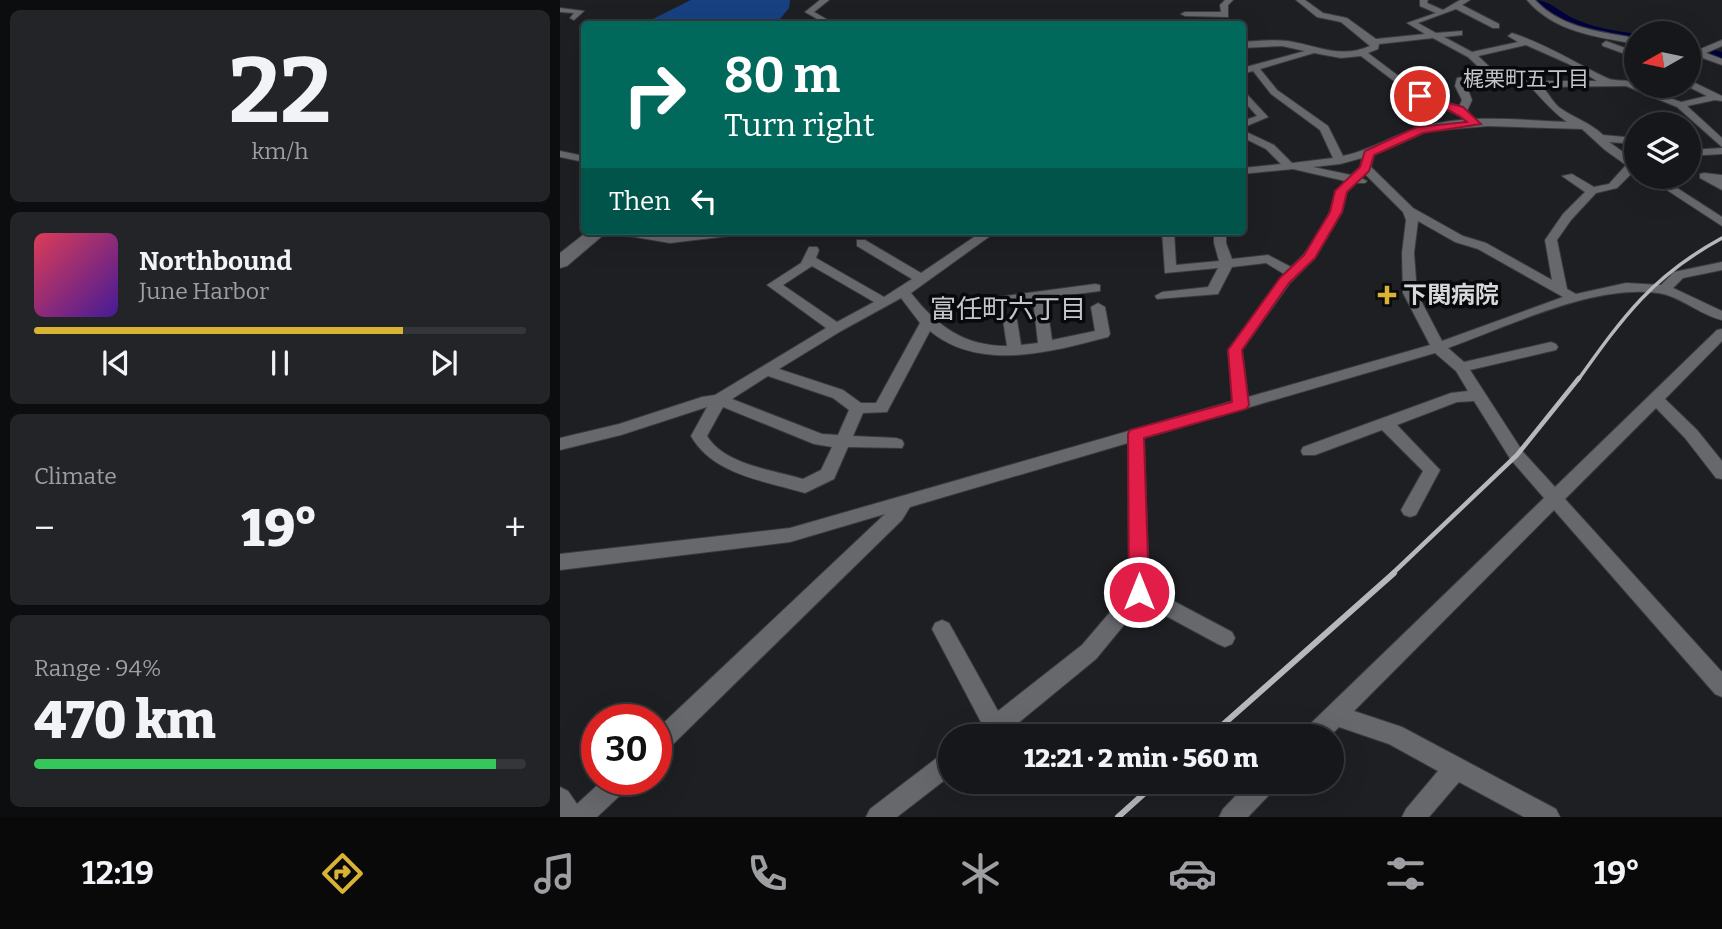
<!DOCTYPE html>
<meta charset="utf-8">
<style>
:root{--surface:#16171a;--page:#232427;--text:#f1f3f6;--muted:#9e9fa2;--line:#353639;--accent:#d9b334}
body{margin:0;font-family:Bitter,"Noto Sans JP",serif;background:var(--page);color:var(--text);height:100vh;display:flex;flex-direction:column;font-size:26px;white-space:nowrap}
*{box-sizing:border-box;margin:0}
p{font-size:23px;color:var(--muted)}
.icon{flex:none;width:38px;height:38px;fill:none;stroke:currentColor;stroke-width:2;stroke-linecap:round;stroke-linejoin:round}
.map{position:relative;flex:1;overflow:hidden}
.drawer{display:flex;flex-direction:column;gap:10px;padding:10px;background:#0c0d0e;width:560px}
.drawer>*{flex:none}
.guide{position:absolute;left:21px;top:21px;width:665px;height:214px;border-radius:7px;box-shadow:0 7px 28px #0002,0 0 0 2px var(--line);background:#00695c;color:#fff;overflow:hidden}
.needle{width:46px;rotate:261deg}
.tools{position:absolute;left:1064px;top:21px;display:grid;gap:14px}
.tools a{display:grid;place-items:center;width:77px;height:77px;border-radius:50%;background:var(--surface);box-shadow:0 7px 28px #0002,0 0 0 2px var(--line);font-size:35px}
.speed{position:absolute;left:21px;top:704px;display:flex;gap:14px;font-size:35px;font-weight:700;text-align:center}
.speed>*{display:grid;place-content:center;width:91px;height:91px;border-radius:50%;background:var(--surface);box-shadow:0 7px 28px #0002,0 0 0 2px var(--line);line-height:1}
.speed .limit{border:10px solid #d22;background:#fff;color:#111}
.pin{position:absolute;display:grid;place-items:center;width:60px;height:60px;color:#fff;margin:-30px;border:4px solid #fff;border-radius:50%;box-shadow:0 2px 7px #0007}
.me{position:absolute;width:77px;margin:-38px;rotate:0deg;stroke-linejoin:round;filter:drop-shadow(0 0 5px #0008)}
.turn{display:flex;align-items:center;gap:24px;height:147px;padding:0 28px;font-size:32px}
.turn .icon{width:91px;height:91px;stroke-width:2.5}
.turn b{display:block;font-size:49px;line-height:60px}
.then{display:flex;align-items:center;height:66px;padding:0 28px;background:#0003;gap:14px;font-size:26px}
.big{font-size:52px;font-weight:800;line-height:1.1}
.drawer .widget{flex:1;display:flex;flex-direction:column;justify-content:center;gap:10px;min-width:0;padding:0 24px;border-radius:10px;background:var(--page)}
.drawer .dial{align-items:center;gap:0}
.dial b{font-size:91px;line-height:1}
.song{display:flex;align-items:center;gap:21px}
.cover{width:84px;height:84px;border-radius:10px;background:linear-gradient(135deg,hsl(350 70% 55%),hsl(260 70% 35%))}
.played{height:7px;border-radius:4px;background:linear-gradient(90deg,var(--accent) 75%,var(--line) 75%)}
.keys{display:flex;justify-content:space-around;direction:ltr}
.heat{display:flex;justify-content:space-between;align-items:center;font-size:38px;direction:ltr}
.charge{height:10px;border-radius:5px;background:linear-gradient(90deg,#34c759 94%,var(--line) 0)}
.trip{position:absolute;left:378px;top:724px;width:406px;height:70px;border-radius:35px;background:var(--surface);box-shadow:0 7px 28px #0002,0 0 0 2px var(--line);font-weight:800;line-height:70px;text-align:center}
.tabs{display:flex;height:112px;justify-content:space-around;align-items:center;background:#09090a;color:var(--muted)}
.tabs .icon{width:49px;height:49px}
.tabs .current{color:var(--accent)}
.tabs b{font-size:32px;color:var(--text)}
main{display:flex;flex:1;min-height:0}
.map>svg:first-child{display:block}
.forest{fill:#184182}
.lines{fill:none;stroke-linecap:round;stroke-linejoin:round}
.river{fill:#00003c;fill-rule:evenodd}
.street-casing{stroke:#3a3b3d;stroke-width:2}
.secondary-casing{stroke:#3a3b3d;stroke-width:2}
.street{fill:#66686c;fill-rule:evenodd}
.secondary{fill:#66686c;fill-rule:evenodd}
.rail-far2{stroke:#b7b8ba;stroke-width:3.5}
.rail-far1{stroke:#b7b8ba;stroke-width:4.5}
.rail{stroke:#b7b8ba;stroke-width:6}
.route{fill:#e11d48;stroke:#92132f;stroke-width:2}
.poi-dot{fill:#d9b334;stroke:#08090b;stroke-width:2.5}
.labels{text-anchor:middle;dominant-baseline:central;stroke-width:7;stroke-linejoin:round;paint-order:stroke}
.far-neighbourhood-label{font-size:21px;fill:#c3c6cb;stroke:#08090b}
.poi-label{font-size:24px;font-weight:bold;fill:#d7d8da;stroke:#08090b;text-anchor:start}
.neighbourhood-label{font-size:26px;fill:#c3c6cb;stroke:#08090b}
</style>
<main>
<section class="drawer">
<div class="widget dial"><b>22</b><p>km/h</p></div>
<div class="widget">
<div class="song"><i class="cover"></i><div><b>Northbound</b><p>June Harbor</p></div></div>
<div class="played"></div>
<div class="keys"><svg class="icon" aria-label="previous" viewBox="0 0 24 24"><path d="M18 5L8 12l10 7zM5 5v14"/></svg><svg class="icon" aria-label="pause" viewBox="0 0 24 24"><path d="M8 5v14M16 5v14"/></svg><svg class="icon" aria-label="next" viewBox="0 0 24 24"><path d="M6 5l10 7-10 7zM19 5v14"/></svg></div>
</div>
<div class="widget"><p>Climate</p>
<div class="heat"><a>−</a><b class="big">19°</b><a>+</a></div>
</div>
<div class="widget"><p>Range · 94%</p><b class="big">470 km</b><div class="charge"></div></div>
</section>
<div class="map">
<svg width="1162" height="817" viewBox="0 0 1162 817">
<rect width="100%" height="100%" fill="#1d1f23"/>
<path class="forest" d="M131 0H230L229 8 216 24H83Z"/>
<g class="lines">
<g class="river">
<path d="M973 0C991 0 1000 13 1017 20 1036 28 1056 31 1076 34V42C1040 37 997 30 973 0Z"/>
<path d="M1129 43 1162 52V61L1129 52Z"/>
</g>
<g class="street-casing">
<g id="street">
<path d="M260 0H269L254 12 275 24H266L245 12Z"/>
<path d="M665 0H673L668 5V17L625 16 621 14 625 12H661L660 5Z"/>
<path d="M736 0H745L763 13 787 18 816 39 865 34 847 23 876 13 860 6V0H868L867 3 883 10 900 0H910L902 5 939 24V28H933L896 9 858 23 876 33 902 31V35L884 37 912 52 958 42 948 36 952 33C986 44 1015 63 1047 78 1057 83 1069 77 1076 86L1121 102 1147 96 1127 86 1129 80 1162 96V101L1155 100 1127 106 1162 138V147L1117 107 1066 86 982 87C989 93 993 103 1000 108 1014 118 1031 123 1043 135L1076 138V144L1049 142 1076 161V169L1057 188 1036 193 1011 220 997 240 1007 289 1016 294 1066 283 1101 285 1114 272 1162 262V270L1123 278 1113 288 1162 311V320C1140 315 1120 296 1098 293 1034 284 949 326 888 348L904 362 991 342 996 344 998 347 996 350 910 370 963 452 995 487 1157 330 1162 329V341L1105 399 1137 430 1162 461V479L1156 478 1125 438 1096 408 1005 499 1162 672V697L1155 694 994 510 794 711 842 727 996 809 1000 817H964L899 782 869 817H842L846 809 878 771 829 744 779 727 769 737H742L745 729 984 498 951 460 914 401 897 402 837 425 880 470 856 515 850 517 844 515 841 510 863 471 822 430 755 455H743L741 451 743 447 891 393 908 391 896 371 875 353 584 438 589 588 672 632 675 638 672 644 665 647 658 644 582 603 536 659 441 737H412L415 729 422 724 372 629 375 623 382 620 389 623 438 711 522 645 569 590 568 443 350 507 342 520 104 753 96 756V730L325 514 230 542 0 570V554L230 528 673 401 668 350 724 274 706 263 672 267 658 294 597 299 595 296 602 292 648 287 658 268 605 273 602 231H614L616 265 659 261 654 243V231H666V243L672 259 708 255 731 267C747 253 763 231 770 211 775 198 775 191 785 181L733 169 682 174V168L721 164 706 149 682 137V130L714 145 732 163 773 158 760 130 711 94 693 71 682 74V68L745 51 722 46 682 48V42C697 41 713 39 728 41 758 46 781 59 810 46L781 22 757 17ZM873 38 908 57 925 73 897 78 895 86 902 100 899 107 857 90 808 53 818 49 819 44ZM966 45 1011 65 1037 81H976L964 71H934L918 56ZM754 53 781 58 801 56 851 94 907 119 912 116 907 111 912 100 905 82 932 77H962C977 93 989 109 1007 122 961 120 911 114 865 126 836 133 812 150 783 156L768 126 717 90 700 69ZM928 126 1022 129 1045 150 1066 165 1049 184 1034 187 1012 174 1002 176 1025 192 1003 214 985 240 992 280 926 243 903 236 853 208 811 167 814 155 868 131ZM802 158 800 167 791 175 753 167 780 164ZM805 174 843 212 846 220 842 253 843 293 870 345 688 397 682 350 730 283 755 258 782 212 787 192 796 183H805L807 181 801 178ZM858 221 895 242 918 249 1003 297 882 341 857 293 854 253Z"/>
<path d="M967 0H975C1001 28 1040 32 1076 38V44C1037 37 994 32 967 0Z"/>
<path d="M0 8 24 11 14 20 10 18 14 13 0 12Z"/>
<path d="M1162 40V46L1146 53 1162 59V65L1129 53V47L1138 50Z"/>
<path d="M1046 41 1076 52V58L1043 46 1042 44Z"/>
<path d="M682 89 708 117 682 128V121L697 116 682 99Z"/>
<path d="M1162 148V154L1129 156V150Z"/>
<path d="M0 151 24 156V162L0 157Z"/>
<path d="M1144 173 1162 175V190L1140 178V174Z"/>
<path d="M1087 177H1100L1162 217V226Z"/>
<path d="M57 231H85L110 235 146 231H183L177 235 110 243 63 235Z"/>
<path d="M423 231H437L351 293C376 325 403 346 447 346L443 320 450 316 457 320 461 345 478 343 473 300 443 304 438 303 436 300 438 297 535 284 540 285V291L486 298 492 340 535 331 531 307 538 303 545 307 550 334 548 337C491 352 420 372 370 331L327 412 303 413 293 436 336 438 342 440 344 444 342 448 288 447 274 479 245 493C205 481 153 475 131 436L147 407 61 435 0 450V438L59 424 142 397 155 395 266 328 207 285 241 263 249 247H257L259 250 256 258 324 297 352 279 297 246V240H305L361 273ZM252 266 314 302 277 322 223 285ZM341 298 360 323 316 403H301L283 390 219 369 281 331ZM208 376 273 398 289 410 278 435 262 434 172 399ZM163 407 254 444 272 447 261 470 243 479C213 470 165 465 147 436Z"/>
<path d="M390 751V776L337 817H306L310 809 382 754Z"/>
<path d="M44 779H73L69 787 37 817H0V787L8 791 17 804Z"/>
<path d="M689 782H717L714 790 688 817H659L663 809Z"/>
</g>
</g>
<g class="secondary-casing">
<path id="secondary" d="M28 231H48L7 266 0 268V253Z"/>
</g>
<use href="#street" class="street"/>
<use href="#secondary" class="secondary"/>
<path class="rail-far2" d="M1018 380C1063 317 1092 276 1162 238"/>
<path class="rail-far1" d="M832 574 957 455 1019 378"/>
<g class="rail">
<path d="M649 737 834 573"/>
<path d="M558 817 597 782"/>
</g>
</g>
<path class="route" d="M857 94 903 107 921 124 863 133 814 155 809 171 787 192 782 212 755 258 729 283 682 350 689 405 686 409 584 438 589 592 586 598H572L569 592 568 434 570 430 672 402 668 350 720 278 744 255 770 212 775 191 800 167 805 151 857 127 907 122C893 109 874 106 857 98Z"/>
<path class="poi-dot" d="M823.5 284.5h7v7h7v7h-7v7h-7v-7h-7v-7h7z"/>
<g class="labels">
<g class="far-neighbourhood-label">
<text x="966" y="79">梶栗町五丁目</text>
</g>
<g class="poi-label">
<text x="843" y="295">下関病院</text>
</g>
<g class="neighbourhood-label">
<text x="448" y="309">富任町六丁目</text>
</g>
</g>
</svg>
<div class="tools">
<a><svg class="needle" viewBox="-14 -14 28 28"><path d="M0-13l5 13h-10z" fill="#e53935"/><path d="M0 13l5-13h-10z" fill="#9e9fa2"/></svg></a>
<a><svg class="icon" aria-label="layers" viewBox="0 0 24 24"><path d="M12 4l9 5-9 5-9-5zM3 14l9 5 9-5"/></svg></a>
</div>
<div class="speed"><div class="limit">30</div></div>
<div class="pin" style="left:860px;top:96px;background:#d93025"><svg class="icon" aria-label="arrive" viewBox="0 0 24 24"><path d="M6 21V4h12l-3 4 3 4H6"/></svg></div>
<svg class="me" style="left:579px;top:592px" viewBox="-20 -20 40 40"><circle r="17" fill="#e11d48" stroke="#fff" stroke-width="3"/><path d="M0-11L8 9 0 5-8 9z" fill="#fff"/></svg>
<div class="trip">12:21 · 2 min · 560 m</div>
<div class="guide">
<div class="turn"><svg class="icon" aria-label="right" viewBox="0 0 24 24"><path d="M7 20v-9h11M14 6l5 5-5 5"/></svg><div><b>80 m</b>Turn right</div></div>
<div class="then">Then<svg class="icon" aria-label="left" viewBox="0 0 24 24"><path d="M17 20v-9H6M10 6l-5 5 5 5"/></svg></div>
</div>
</div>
</main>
<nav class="tabs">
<b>12:19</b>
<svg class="icon current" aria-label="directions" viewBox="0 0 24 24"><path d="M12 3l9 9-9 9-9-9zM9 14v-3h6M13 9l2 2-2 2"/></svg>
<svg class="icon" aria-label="music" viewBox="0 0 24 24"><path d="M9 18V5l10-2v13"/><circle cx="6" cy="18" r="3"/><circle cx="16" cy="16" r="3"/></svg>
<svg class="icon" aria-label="phone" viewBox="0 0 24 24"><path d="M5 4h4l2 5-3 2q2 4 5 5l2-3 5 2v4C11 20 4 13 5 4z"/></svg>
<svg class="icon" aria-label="climate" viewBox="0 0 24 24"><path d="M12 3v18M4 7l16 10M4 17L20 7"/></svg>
<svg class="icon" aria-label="car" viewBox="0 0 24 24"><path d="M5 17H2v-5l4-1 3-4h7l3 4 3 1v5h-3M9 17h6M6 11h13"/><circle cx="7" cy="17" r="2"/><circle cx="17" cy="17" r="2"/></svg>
<svg class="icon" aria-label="filters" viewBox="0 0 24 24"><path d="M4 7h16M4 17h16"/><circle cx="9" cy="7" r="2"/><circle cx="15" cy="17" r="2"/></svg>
<b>19°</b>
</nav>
